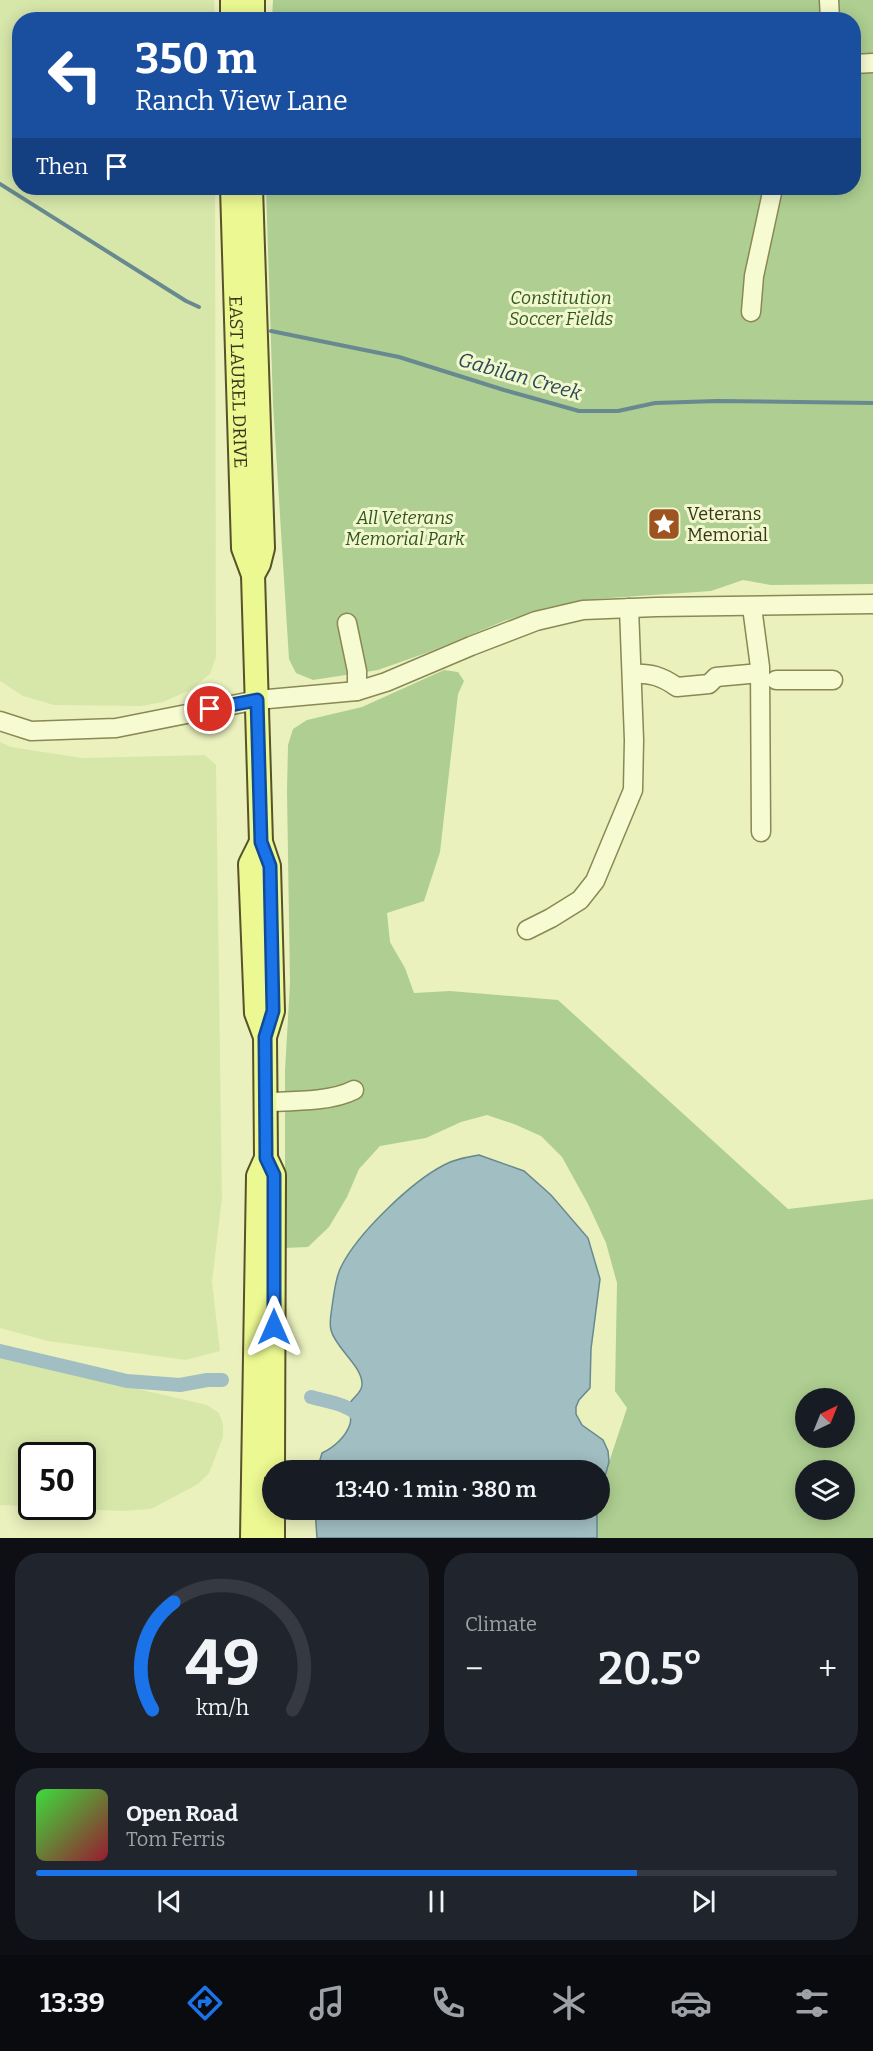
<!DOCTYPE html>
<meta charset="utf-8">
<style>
:root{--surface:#171b24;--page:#20242c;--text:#f1f3f6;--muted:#9ea1a6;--line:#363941;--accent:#1a73e8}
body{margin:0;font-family:Bitter,serif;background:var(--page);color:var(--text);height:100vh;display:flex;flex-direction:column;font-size:22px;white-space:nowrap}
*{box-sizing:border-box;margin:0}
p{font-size:20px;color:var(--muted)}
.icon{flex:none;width:33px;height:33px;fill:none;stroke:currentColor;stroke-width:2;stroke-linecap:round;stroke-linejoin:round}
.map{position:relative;height:1538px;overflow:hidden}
.sheet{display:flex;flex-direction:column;gap:15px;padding:15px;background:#0d0f14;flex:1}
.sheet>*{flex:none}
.guide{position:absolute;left:12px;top:12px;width:849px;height:183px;border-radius:24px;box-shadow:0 3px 15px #0003;background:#1a4fa0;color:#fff;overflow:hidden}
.needle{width:39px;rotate:43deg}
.controls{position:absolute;left:795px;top:1388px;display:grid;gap:12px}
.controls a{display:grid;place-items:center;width:60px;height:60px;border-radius:50%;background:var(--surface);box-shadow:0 3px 15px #0003;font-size:30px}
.speed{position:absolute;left:18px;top:1442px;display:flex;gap:12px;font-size:30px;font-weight:700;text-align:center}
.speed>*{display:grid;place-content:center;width:78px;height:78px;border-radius:50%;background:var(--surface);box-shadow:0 3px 15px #0003;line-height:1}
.speed .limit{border:3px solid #111;border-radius:9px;background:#fff;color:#111}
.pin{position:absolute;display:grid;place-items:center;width:51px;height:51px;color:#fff;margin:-26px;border:3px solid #fff;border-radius:50%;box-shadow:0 2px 6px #0007}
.me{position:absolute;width:66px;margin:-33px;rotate:0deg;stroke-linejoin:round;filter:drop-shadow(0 0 4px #0008)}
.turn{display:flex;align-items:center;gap:21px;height:126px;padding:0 24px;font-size:27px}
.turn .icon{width:78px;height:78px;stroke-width:2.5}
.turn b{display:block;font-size:42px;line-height:51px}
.then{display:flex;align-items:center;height:57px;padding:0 24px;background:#0003;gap:12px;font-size:22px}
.big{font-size:45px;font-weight:600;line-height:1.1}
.sheet .widget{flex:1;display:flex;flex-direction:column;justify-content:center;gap:9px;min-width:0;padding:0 21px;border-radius:24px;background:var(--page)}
.sheet .dial{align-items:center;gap:0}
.dial svg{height:156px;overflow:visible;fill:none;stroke:var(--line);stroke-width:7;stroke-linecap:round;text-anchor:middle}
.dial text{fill:var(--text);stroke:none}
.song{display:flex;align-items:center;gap:18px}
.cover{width:72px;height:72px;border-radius:9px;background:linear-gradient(135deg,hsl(120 70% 55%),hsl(350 70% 35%))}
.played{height:6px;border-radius:3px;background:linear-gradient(90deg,var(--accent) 75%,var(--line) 75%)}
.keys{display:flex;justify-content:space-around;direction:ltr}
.heat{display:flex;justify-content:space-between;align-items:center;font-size:33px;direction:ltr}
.sheet .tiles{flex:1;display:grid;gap:15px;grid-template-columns:1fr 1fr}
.widget:last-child{grid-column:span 2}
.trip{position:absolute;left:262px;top:1460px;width:348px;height:60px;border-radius:30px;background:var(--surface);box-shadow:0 3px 15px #0003;font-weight:600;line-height:60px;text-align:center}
.tabs{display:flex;height:96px;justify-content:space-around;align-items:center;background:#090b0e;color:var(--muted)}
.tabs .icon{width:42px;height:42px}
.tabs .on{color:var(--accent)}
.tabs b{font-size:27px;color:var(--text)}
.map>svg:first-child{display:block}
.farmland{fill:#d7e7aa;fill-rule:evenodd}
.green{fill:#aecf91;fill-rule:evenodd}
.water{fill:#a1bec2;stroke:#688990;stroke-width:1.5}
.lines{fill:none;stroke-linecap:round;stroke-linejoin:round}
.stream{stroke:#688990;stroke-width:4}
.canal{stroke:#a1bec2;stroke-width:14}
.minor-casing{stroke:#8a8855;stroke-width:21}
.major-casing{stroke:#57522a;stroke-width:26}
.minor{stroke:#f6fbd1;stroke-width:18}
.major{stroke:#ecf891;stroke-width:22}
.route-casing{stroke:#114b97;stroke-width:15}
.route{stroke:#1a73e8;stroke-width:10}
.labels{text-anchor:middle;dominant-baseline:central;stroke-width:6;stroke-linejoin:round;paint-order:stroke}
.park-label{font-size:18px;font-style:italic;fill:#325620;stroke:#f2f8cd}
.street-label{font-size:18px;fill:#38351b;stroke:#f2f8cd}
.poi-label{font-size:18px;fill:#38351b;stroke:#f2f8cd;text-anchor:start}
.water-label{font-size:20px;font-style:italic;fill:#294859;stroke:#f2f8cd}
</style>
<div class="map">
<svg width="873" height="1538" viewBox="0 0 873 1538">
<rect width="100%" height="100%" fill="#eaf1bd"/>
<g class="farmland">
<path d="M0 0H214L215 19 20 20V188H215L216 657 210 674 190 690 163 702 141 706 54 705 23 696 0 681Z"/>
<path d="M0 742 11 747 82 758 205 755 216 765 222 1198 212 1282 220 1351 186 1360 48 1341 0 1328Z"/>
<path d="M0 1357 207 1405 219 1413 223 1424V1437L209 1473 198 1484 151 1509 121 1511 0 1505ZM32 1455H82V1506H32Z"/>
</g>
<g class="green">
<path d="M273 0H873V584L771 585 743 580 711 591 595 599 546 608 504 621 429 652 378 670 313 680 296 673 289 659 273 404 266 188H854V20L272 19Z"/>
<path d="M444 670 458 672 464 681 458 694 440 852 424 901 387 913 390 942 405 968 414 993 450 991 558 1000 788 1209 873 1199V1538H597V1509H600L602 1483 627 1408 615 1391 617 1283 606 1243 588 1204 562 1157 541 1136 514 1124 487 1115 461 1122 426 1138 380 1146 359 1169 347 1197 329 1227 308 1247 285 1248V1071L290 983 287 791 288 745 293 729 307 720 362 707ZM806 1398H844V1437H806ZM806 1470H844V1509H806Z"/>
</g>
<g class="water">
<path d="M479 1155 524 1171 551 1195 588 1238 600 1279 591 1349 590 1388 579 1400 576 1407V1414L582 1425 603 1440 608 1451 609 1462 600 1494V1470H317L322 1453C333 1448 346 1437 350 1424 352 1418 349 1410 350 1403 354 1396 361 1394 362 1385 363 1366 335 1348 331 1330 329 1323 331 1314 332 1307 334 1294 335 1279 341 1267 357 1234 411 1182 444 1165 455 1159 467 1157 479 1155Z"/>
<path d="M315 1509H597V1538H317Z"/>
</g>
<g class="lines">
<g class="stream">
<path d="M0 184 186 301 199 307"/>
<path d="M271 331 399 357 504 390 579 411H618L655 403 717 401 873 403"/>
</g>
<g class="canal">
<path d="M0 1351 127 1381 180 1385 207 1380H222"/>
<path d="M311 1397C329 1402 350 1404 362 1419"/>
</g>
<g class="minor-casing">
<g id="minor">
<path d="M829 0 830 20"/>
<path d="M854 64 873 63"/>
<path d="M751 312 754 276 773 188"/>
<path d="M752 607 760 667 761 832"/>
<path d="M347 623 357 671V691"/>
<path d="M632 674C651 673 661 676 677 687L709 684 716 677 760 673"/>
<path d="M776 680H833"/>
<path d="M0 721 31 731 116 728 257 700 357 691 386 682 471 646 536 621 583 610 656 607 873 604"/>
<path d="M527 930 551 918 580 900 595 881 633 790 634 740 629 608"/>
<path d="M266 1102C292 1101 331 1102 354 1090"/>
</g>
</g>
<g class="major-casing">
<g id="major">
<path d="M232 20V0"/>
<path d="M253 20V0"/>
<path id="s1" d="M232 188 243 548 253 575 261 842 269 866 273 1011 265 1037 266 1158 258 1176 252 1538"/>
<path d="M251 188 263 548 259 564 253 575"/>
<path d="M261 842 250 864 256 1013 265 1037"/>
<path d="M266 1158 274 1175 273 1470"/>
<path d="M273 1538V1492"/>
</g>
</g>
<use href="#minor" class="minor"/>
<use href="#major" class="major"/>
</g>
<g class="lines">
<g class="route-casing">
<path id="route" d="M210 709 257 700 261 842 270 866 273 1011 265 1037 266 1158 274 1175V1327"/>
</g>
<use href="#route" class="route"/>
</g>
<defs>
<g id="sight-square" transform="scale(1.725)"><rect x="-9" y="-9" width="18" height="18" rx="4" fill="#9d5421" stroke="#f2f8cd"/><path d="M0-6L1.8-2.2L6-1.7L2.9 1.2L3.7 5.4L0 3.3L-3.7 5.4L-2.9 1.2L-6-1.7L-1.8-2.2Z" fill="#fff"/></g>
</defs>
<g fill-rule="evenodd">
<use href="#sight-square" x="664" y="524"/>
</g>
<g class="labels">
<g class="park-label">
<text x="561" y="298">Constitution<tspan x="561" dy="21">Soccer Fields</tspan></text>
<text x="405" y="518">All Veterans<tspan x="405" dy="21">Memorial Park</tspan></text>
</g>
<g class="street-label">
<text stroke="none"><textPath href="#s1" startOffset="194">EAST LAUREL DRIVE</textPath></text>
</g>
<g class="poi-label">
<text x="687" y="514">Veterans<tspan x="687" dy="21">Memorial</tspan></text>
</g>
<g class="water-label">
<text transform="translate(520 376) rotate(16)">Gabilan Creek</text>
</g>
</g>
</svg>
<div class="controls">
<a><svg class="needle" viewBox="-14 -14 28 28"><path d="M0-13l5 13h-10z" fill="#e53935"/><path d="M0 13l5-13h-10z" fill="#9ea1a6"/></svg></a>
<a><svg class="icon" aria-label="layers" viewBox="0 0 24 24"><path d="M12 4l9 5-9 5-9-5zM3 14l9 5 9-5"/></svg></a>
</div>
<div class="speed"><div class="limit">50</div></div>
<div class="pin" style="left:210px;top:709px;background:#d93025"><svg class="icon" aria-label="arrive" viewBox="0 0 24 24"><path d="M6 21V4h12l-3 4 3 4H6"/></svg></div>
<svg class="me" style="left:274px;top:1327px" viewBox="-20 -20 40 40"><path d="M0-17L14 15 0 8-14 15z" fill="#1a73e8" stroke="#fff" stroke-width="4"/></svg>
<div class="trip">13:40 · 1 min · 380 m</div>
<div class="guide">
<div class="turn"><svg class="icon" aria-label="left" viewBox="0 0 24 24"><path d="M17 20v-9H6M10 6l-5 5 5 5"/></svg><div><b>350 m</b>Ranch View Lane</div></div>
<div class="then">Then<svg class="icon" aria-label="arrive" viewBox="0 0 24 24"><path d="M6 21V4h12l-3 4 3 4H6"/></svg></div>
</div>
</div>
<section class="sheet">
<div class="tiles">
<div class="widget dial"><svg viewBox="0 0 100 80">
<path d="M14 69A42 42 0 1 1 86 69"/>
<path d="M14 69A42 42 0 0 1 25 14" stroke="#1a73e8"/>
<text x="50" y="56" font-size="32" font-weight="700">49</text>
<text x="50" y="72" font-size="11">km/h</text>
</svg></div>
<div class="widget"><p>Climate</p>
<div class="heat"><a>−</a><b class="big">20.5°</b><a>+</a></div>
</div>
<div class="widget">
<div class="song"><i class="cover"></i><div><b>Open Road</b><p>Tom Ferris</p></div></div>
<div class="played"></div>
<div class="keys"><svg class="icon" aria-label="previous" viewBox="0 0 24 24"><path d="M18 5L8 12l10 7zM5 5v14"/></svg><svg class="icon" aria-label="pause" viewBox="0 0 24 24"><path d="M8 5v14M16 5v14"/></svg><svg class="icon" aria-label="next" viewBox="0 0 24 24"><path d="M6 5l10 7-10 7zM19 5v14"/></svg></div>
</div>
</div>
</section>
<nav class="tabs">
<b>13:39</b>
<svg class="icon on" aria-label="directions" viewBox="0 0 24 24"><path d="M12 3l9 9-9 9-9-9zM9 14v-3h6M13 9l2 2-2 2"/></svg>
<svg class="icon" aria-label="music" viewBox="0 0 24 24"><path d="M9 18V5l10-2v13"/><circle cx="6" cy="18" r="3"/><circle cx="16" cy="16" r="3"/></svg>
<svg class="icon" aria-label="phone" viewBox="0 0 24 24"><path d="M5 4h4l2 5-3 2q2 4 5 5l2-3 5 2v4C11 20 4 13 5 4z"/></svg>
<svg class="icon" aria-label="climate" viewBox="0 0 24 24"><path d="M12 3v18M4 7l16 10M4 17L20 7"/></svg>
<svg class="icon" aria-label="car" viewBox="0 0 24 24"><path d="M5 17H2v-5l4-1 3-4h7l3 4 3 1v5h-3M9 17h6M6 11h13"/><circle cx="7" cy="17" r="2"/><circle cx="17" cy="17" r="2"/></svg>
<svg class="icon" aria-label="filters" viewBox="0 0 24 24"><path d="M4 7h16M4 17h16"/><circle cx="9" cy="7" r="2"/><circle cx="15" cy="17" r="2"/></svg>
</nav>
